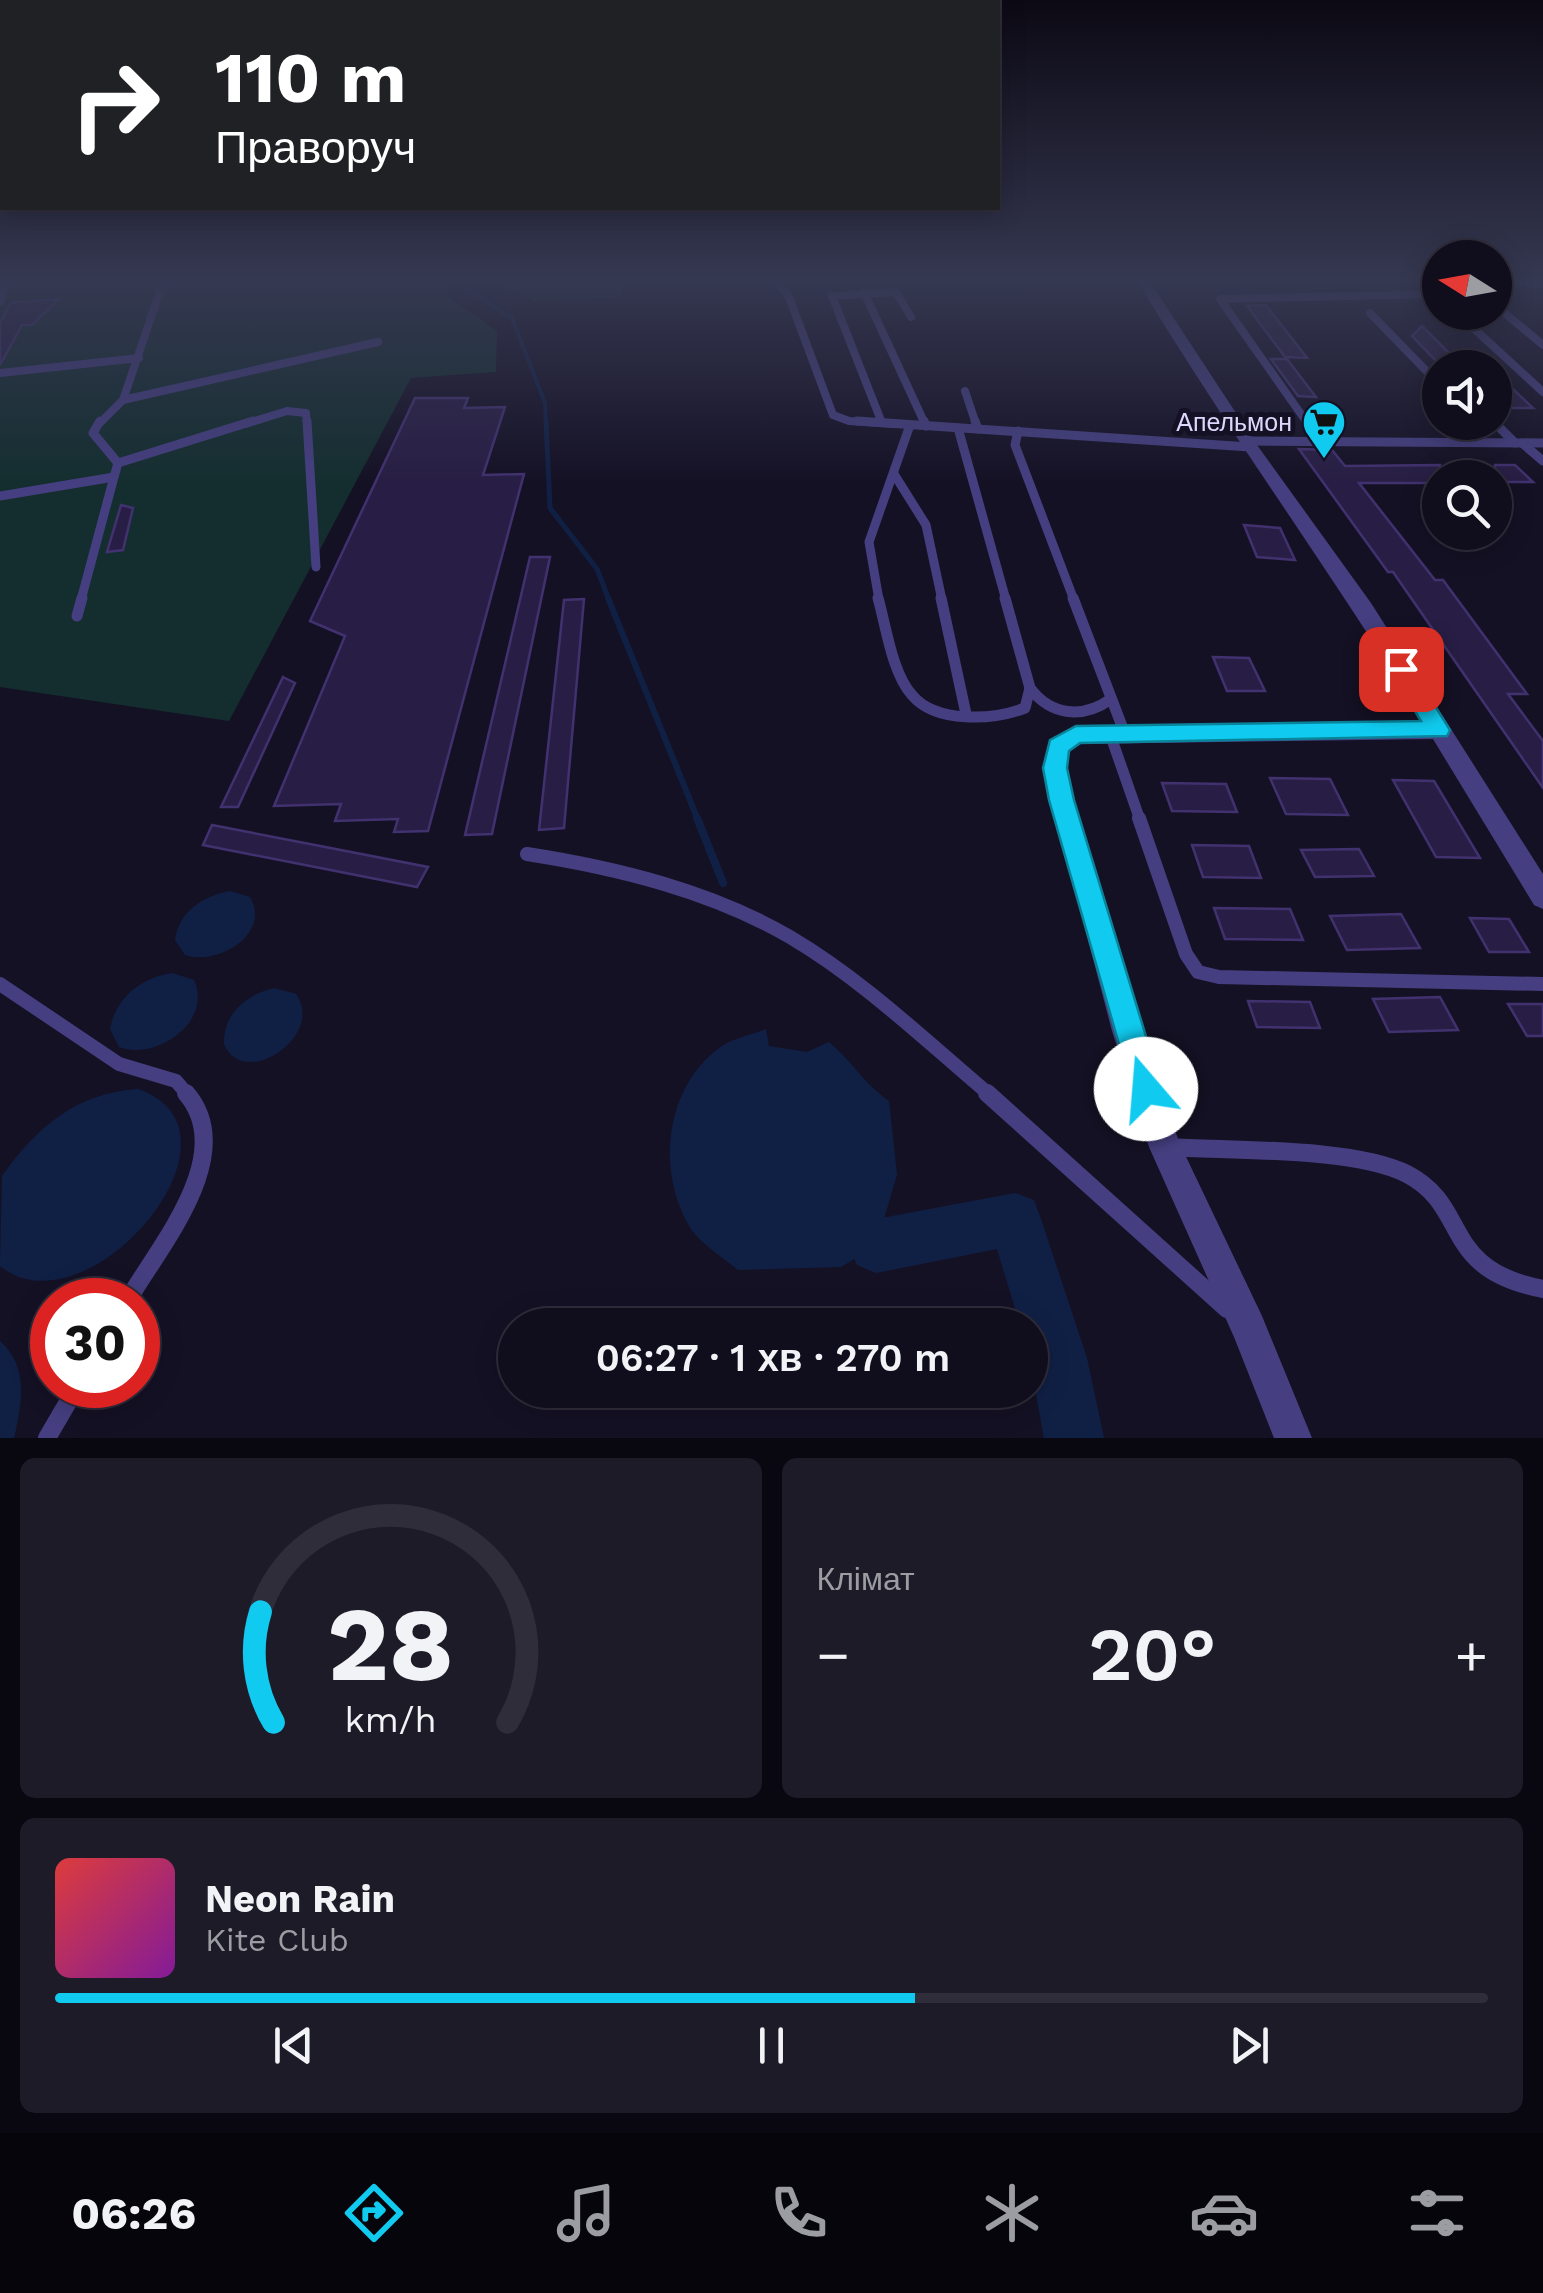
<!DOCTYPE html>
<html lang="uk">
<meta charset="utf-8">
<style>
:root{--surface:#100d1c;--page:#1e1b29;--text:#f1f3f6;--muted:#9c9ca3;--line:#302d3b;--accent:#10cbef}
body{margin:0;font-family:"Work Sans",sans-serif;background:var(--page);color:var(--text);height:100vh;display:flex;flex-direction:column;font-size:38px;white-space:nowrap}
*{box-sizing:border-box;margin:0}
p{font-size:32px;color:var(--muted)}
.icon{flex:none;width:55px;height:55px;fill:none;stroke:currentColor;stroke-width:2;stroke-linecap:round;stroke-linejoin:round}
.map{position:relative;height:1438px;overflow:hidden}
.drawer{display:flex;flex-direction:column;gap:20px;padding:20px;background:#09070f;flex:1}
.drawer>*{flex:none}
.top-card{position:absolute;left:0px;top:0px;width:1000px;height:210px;box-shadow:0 5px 25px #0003,0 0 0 2px var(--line);background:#202124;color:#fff;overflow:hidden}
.needle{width:65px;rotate:281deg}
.buttons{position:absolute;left:1422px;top:240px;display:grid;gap:20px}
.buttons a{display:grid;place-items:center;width:90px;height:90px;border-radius:50%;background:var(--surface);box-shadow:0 5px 25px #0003,0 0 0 2px var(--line);font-size:50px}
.speed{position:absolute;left:30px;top:1278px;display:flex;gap:20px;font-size:50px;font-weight:700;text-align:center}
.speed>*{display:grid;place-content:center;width:130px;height:130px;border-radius:50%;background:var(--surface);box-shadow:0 5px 25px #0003,0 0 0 2px var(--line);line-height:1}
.speed .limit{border:15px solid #d22;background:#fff;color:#111}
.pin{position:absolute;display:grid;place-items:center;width:85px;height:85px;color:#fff;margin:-42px;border-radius:20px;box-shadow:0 5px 15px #0006}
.me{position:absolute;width:110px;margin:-55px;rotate:342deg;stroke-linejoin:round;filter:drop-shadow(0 0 8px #0008)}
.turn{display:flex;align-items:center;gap:35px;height:210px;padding:0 50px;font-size:45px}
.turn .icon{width:130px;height:130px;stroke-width:2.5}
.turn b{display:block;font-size:70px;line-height:85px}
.big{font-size:75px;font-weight:600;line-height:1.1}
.drawer .widget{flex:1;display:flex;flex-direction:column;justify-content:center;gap:15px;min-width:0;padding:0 35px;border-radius:15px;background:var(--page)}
.drawer .dial{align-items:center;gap:0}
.dial svg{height:260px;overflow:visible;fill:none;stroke:var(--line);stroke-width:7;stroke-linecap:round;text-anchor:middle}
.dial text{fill:var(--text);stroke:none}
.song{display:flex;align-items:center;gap:30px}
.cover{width:120px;height:120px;border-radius:15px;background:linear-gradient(135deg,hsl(0 70% 55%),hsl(290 70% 35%))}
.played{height:10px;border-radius:5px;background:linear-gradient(90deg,var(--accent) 60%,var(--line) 60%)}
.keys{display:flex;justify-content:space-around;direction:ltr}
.heat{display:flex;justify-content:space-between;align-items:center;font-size:55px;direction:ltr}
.drawer .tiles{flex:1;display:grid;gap:20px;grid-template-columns:1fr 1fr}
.widget:last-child{grid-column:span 2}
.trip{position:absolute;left:498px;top:1308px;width:550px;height:100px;border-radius:50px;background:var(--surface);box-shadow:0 5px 25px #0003,0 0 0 2px var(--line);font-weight:600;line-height:100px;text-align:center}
.tabs{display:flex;height:160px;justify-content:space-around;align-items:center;background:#06050b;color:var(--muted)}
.tabs .icon{width:70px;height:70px}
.tabs .on{color:var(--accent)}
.tabs b{font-size:45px;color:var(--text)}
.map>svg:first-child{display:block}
.green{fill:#142e2f}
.water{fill:#102045}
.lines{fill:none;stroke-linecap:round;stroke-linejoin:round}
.stream-far3{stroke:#102045;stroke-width:4}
.stream-far2{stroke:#102045;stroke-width:5}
.stream-far1{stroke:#102045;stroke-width:6}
.stream{stroke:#102045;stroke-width:8}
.river{fill:#102045;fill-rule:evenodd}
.building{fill:#281e45;stroke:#41316f;stroke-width:2.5}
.service-far4{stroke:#453f81;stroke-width:8}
.service-far3{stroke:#453f81;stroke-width:9}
.service-far2{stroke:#453f81;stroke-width:11}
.service-far1{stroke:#453f81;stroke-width:14}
.service{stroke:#453f81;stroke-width:18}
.minor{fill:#453f81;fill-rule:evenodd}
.route{fill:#10cbef;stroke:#0a849b;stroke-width:2.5}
.labels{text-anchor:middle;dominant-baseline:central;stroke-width:10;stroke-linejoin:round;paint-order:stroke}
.far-poi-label{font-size:25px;fill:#ded7fc;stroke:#151125;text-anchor:end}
</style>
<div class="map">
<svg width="1543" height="1438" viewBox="0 0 1543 1438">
<rect width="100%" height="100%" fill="#151125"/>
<g class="green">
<path d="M0 282H446L448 297 497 331 496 372 411 378 229 721 0 687Z"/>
<path d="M495 282H623L621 298 535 301Z"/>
</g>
<g class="water">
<path d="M230 891 250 897C272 935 216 966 185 955L175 940C179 911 203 896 230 891Z"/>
<path d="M172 973 194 980C213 1022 156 1061 119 1047L110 1029C116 997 141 978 172 973Z"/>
<path d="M274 988 296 994C326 1036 243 1091 224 1044 223 1014 246 995 274 988Z"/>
<path d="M766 1029 769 1046 807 1052 829 1042C854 1063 861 1081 889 1101L897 1175 876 1246 841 1267 738 1270C724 1258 701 1244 691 1229 655 1172 665 1085 722 1046 734 1038 752 1035 766 1029Z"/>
<path d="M138 1089C262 1132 86 1337 0 1266L2 1176C37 1127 76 1093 138 1089Z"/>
<path d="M0 1341C29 1367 22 1403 14 1438H0Z"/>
</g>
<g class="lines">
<path class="stream-far3" d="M454 282 512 318 545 403 546 424"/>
<path class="stream-far2" d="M546 421 550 508 597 569 609 600"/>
<path class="stream-far1" d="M608 598 698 820"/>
<path class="stream" d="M697 818 723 883"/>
<path class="river" d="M1015 1193 1034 1200 1041 1219 1087 1358 1104 1438H1044L1030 1362V1325H1020L997 1249 876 1273 857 1265 849 1246 857 1227 876 1219Z"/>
</g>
<g class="building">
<path d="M59 299 32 325H22L0 365V323L11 303Z"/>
<path d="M1266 305 1307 358 1285 357 1247 306Z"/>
<path d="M1422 326 1464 368H1443L1412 336Z"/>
<path d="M1271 359H1287L1316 397 1298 396Z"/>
<path d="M1495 372 1533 408H1507L1495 395Z"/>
<path d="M415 398H468L464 408 505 407 483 475 524 474 428 831 394 832 398 819 335 821 341 804 274 806 345 636 310 621Z"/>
<path d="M1299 449 1332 450 1345 466 1440 465V483H1359L1435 580H1443L1527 694H1508L1543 741V788L1393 572H1388Z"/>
<path d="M1495 465H1515L1533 482H1495Z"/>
<path d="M121 505 133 508 123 550 107 552Z"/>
<path d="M1244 525 1280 528 1295 560 1257 557Z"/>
<path d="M530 557H550L492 834 465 835Z"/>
<path d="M584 599 564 828 539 830 564 600Z"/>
<path d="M1213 657 1249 658 1265 691H1227Z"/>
<path d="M283 677 295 683 238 807H221Z"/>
<path d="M1270 778 1330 779 1348 815 1286 814Z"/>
<path d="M1393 780 1434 781 1480 858 1436 857Z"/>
<path d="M1162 783 1226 784 1237 812 1172 811Z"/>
<path d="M212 825 315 845 428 867 417 887 203 845Z"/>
<path d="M1192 845 1249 846 1261 878 1203 877Z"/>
<path d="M1359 849 1374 876 1315 877 1301 850Z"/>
<path d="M1214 908 1290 909 1303 940 1225 939Z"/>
<path d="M1401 914 1420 948 1347 950 1330 916Z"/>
<path d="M1470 918 1509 919 1529 952H1489Z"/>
<path d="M1440 997 1458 1030 1389 1032 1373 999Z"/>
<path d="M1248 1001 1310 1002 1320 1028 1257 1027Z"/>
<path d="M1508 1004H1543V1036H1527Z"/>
</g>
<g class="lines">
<g class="service-far4">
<path d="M777 282 789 297 833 415 849 421 895 424"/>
<path d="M1516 282 1543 284"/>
<path d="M864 292 925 424"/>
<path d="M0 302 6 282"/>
<path d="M1495 305 1543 345"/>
<path d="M1456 312 1543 392"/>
<path d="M1370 313 1440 385"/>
<path d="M0 373 139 358"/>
<path d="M965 391 976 424"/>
<path d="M123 400 378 342"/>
<path d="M882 423 832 296 896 292 911 317"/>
<path d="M99 424 123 400 163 282"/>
<path d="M245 424 287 411 306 413 307 424"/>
<path d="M1308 424 1220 299 1436 294"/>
</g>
<g class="service-far3">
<path d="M307 421 316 567"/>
<path d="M857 421 1250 447"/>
<path d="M924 421 926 426"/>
<path d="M975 421 978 429"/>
<path d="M1307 421 1321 442"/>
<path d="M1494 422 1515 443"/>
<path d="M958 428 1006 600"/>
<path d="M1018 431 1015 445 1074 600"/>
<path d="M1247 441 1543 443"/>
<path d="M1522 443 1543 461"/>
<path d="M118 463 253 421"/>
<path d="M894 474 926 525 942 600"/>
<path d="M0 496 114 477 118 463 93 433 100 421"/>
<path d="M81 600 114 477"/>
<path d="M879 600 869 542 910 425"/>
</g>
<g class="service-far2">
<path d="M878 598C886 626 892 673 912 695 936 724 994 720 1025 708L1030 688"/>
<path d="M941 598 966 714"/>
<path d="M1005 598 1030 688C1051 716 1083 719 1111 699"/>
<path d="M1073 598 1125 734"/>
<path d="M77 616 82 598"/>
<path d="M1110 734 1140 820"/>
</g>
<g class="service-far1">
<path d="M1139 818 1186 954 1198 972 1219 977 1543 984"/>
<path d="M527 854C617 868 711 891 790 937 863 980 926 1041 990 1095"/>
<path d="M0 984 119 1064 176 1081 188 1095"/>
</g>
<g class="service">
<path d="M987 1093 1227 1309"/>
<path d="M1169 1147C1231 1151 1354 1147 1407 1174 1471 1207 1439 1269 1543 1289"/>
<path d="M128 1300C160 1245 239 1154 186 1093"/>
<path d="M47 1438 78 1385"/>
</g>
<g class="minor">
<path d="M0 282H12L0 287Z"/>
<path d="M1138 282H1150L1257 445 1371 603 1543 874V909L1534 905 1433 739 1081 744 1070 751 1067 768 1074 801 1142 1031 1179 1142 1262 1316 1312 1438H1274L1234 1337 1149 1147 1112 1031 1043 768 1051 741 1076 726 1423 722C1332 572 1228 432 1138 282Z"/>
</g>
</g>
<linearGradient id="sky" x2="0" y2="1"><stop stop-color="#0c0914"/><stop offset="0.58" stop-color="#353851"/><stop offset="1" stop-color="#353851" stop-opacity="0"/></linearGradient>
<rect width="1543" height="483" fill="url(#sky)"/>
<path class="route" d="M1401 661 1409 664 1450 730 1447 736 1080 743 1069 751 1067 768 1074 800 1162 1089 1157 1100 1146 1105 1135 1100 1049 800 1043 768 1050 740 1076 726 1421 721 1390 669Z"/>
<defs>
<g id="supermarket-pin" transform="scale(2.25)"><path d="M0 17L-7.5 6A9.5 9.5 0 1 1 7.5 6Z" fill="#10cbef" stroke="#151125"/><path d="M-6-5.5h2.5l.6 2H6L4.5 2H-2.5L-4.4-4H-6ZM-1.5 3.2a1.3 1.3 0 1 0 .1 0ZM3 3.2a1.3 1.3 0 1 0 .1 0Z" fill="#111"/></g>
</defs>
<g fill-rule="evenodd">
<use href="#supermarket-pin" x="1324" y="422"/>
</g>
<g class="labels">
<g class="far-poi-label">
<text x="1292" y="422">Апельмон</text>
</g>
</g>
</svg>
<div class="buttons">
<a><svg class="needle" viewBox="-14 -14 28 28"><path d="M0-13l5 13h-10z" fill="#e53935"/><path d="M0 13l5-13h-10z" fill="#9c9ca3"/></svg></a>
<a><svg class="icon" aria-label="sound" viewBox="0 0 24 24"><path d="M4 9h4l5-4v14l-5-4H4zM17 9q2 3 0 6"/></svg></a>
<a><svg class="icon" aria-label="search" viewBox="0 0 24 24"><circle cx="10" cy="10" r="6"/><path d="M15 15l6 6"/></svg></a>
</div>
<div class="speed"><div class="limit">30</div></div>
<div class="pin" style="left:1401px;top:669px;background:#d93025"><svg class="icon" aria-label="arrive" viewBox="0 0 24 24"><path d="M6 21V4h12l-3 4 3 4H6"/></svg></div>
<svg class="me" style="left:1146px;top:1089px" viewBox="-20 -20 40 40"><circle r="19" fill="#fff"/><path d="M0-13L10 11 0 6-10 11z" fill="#10cbef"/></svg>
<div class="trip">06:27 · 1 хв · 270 m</div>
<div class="top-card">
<div class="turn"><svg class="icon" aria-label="right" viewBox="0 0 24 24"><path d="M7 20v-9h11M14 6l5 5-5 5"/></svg><div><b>110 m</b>Праворуч</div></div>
</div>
</div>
<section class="drawer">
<div class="tiles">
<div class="widget dial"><svg viewBox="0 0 100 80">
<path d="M14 69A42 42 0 1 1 86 69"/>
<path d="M14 69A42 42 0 0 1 10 35" stroke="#10cbef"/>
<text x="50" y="56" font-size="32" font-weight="700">28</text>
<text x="50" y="72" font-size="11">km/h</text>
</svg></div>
<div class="widget"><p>Клімат</p>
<div class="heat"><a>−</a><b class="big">20°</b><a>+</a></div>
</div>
<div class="widget">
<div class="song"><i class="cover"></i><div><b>Neon Rain</b><p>Kite Club</p></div></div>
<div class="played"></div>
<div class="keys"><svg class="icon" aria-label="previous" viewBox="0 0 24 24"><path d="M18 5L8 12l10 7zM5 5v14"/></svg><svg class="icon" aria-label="pause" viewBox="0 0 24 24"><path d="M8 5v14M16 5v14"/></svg><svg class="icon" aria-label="next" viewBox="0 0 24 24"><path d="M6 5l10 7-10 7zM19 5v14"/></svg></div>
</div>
</div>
</section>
<nav class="tabs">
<b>06:26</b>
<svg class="icon on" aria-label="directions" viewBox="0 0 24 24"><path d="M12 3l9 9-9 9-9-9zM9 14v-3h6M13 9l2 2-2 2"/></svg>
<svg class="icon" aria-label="music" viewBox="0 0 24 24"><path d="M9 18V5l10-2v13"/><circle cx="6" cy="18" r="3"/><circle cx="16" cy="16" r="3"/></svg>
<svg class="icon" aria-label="phone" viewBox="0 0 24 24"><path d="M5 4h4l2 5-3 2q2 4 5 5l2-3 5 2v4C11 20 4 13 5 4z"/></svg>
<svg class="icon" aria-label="climate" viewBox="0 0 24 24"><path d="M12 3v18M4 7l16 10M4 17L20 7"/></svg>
<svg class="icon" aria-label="car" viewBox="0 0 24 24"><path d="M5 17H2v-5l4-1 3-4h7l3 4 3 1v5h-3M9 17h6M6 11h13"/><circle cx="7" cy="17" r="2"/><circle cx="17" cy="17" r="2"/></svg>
<svg class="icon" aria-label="filters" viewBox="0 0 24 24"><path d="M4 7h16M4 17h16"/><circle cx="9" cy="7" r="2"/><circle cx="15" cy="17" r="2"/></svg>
</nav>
